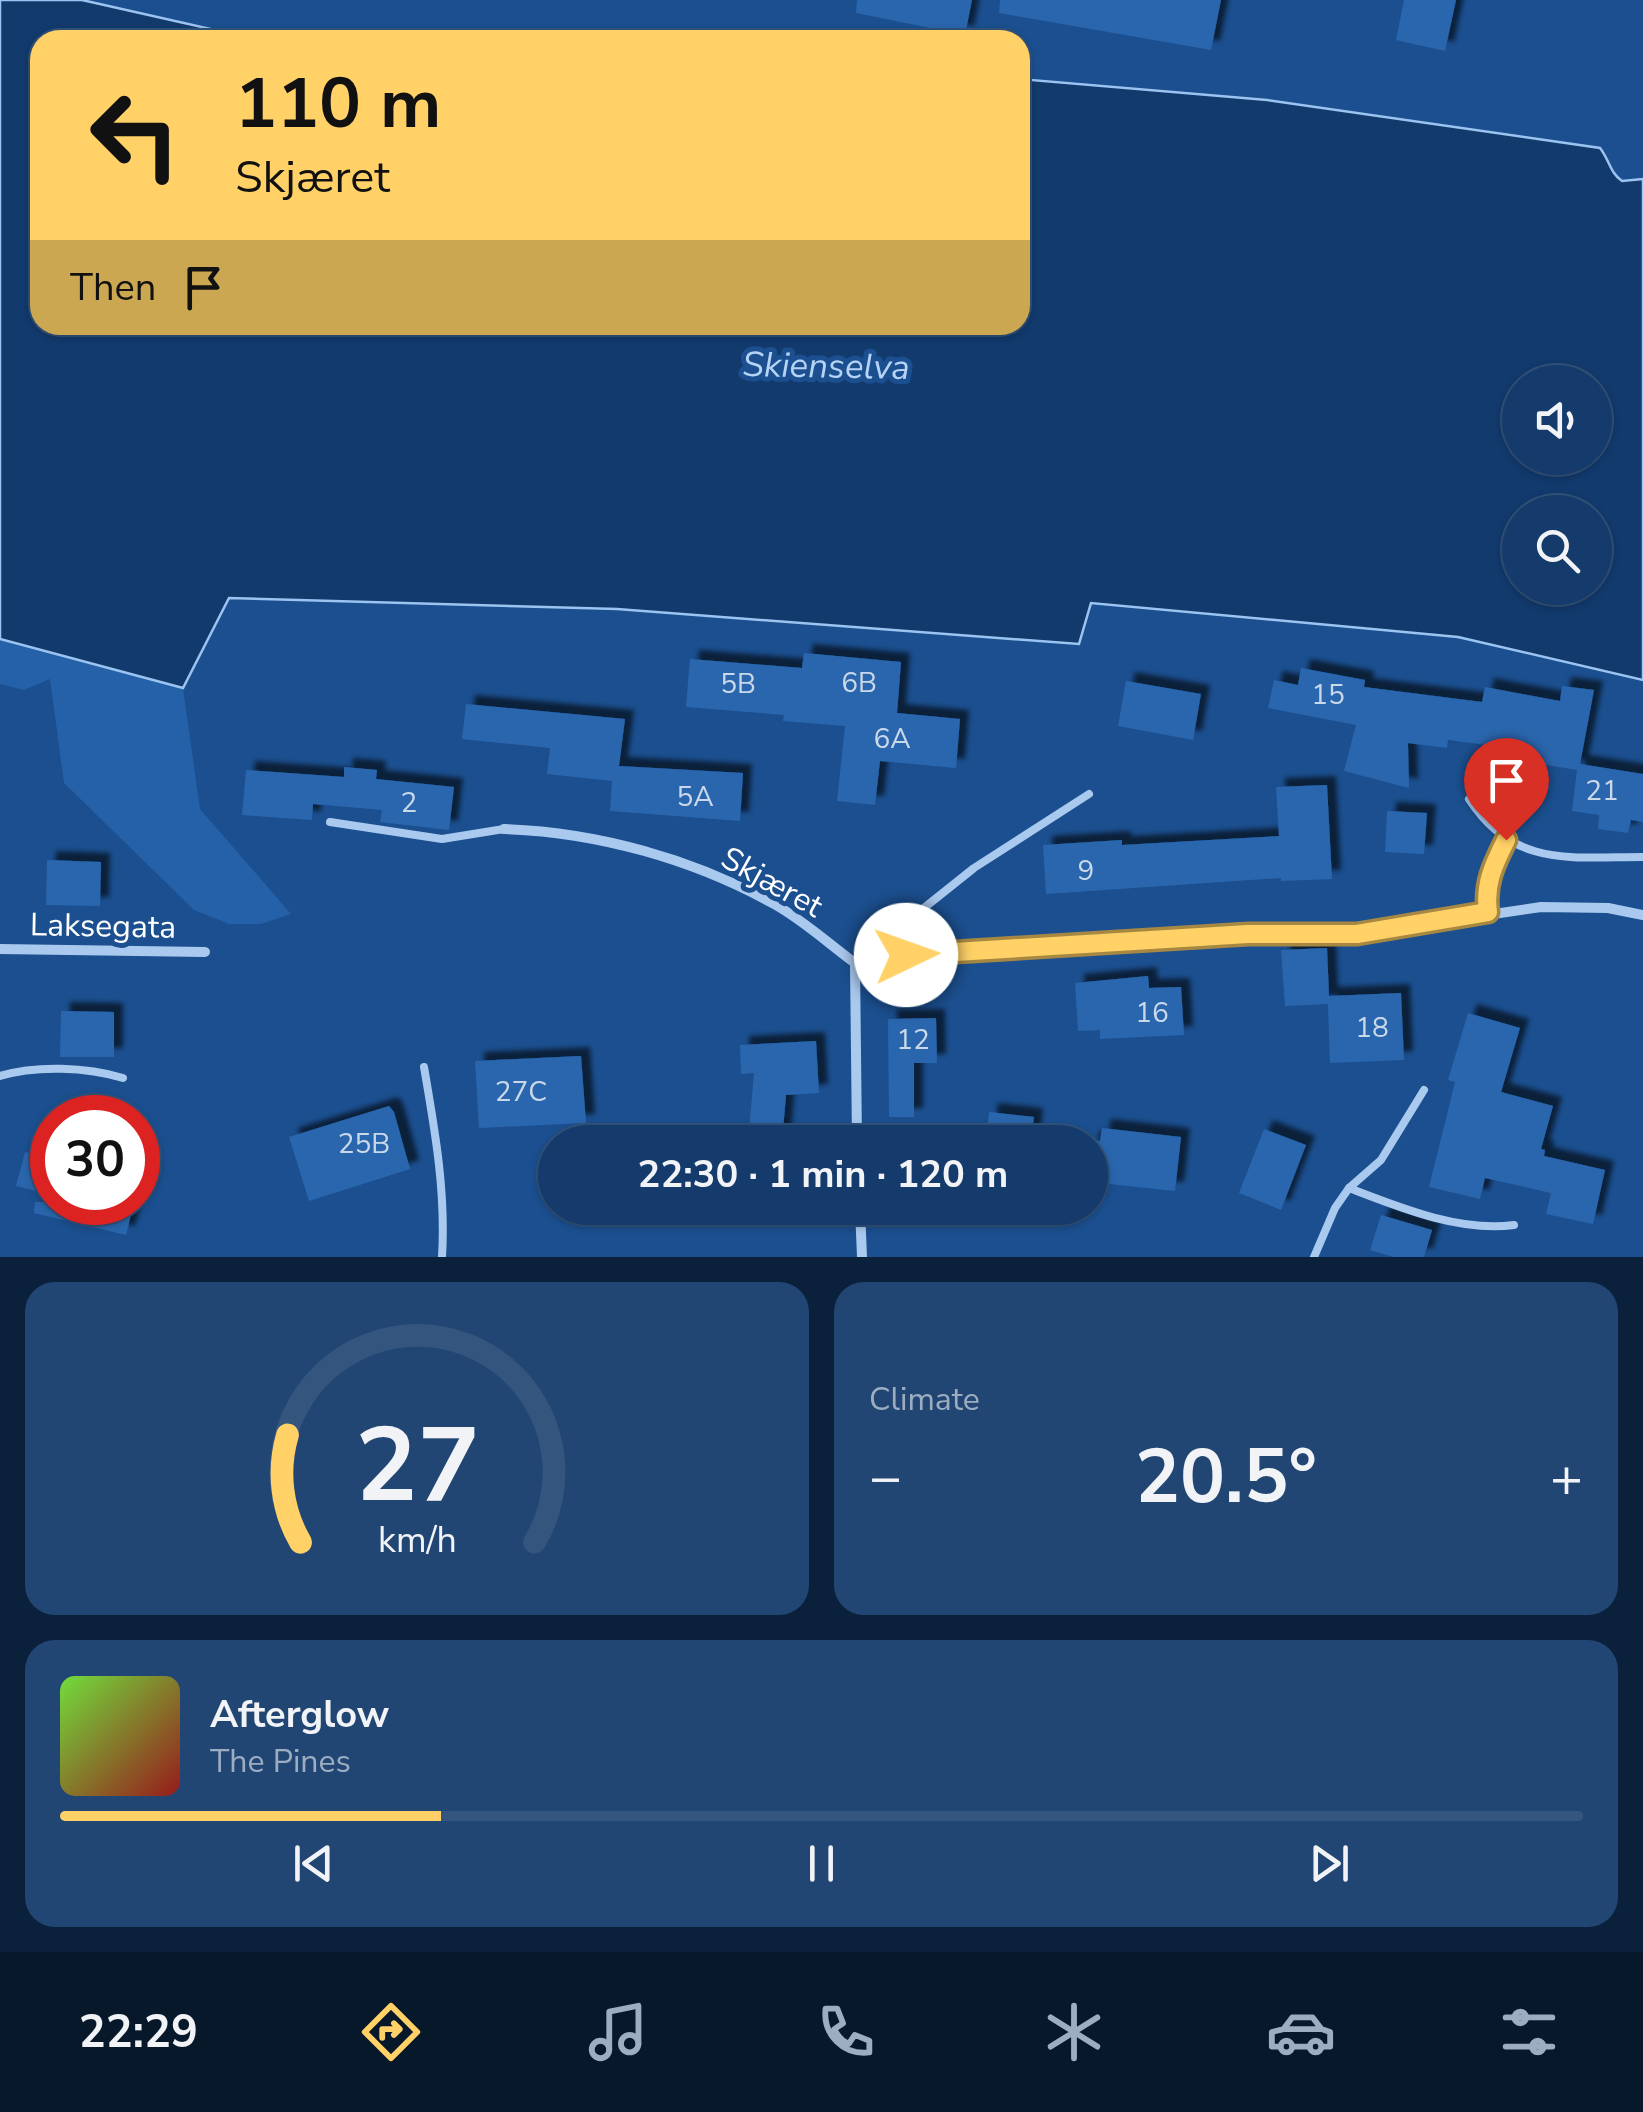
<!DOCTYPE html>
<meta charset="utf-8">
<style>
:root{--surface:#143b6b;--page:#214673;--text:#f1f3f6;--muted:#9dadc1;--line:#33557e;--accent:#ffd166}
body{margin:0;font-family:"Nunito Sans",sans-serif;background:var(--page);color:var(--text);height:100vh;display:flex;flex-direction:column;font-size:38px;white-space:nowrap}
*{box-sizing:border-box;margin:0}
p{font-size:32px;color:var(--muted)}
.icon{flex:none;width:55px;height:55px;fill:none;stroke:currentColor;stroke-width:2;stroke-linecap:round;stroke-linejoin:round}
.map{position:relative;height:1257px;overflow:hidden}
.details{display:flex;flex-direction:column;gap:25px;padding:25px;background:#0b203b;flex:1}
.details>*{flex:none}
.top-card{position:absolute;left:30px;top:30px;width:1000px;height:305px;border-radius:30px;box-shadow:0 2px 8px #0004,0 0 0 2px var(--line);background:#ffd166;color:#111;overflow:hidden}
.fabs{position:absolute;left:1502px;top:365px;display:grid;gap:20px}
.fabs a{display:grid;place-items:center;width:110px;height:110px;border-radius:50%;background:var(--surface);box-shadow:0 2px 8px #0004,0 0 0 2px var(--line);font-size:50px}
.speed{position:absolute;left:30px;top:1095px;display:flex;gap:20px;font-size:50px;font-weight:700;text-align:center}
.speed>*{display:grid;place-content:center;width:130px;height:130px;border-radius:50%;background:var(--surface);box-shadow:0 2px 8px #0004,0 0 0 2px var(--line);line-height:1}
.speed .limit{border:15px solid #d22;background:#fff;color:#111}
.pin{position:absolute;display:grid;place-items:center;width:85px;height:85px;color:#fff;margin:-102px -42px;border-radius:50% 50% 50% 0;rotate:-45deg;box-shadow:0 0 10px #0007}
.pin .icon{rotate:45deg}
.me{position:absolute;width:110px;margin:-55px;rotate:87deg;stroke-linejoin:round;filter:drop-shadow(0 0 8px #0008)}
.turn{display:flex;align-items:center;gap:35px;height:210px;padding:0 40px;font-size:45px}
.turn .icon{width:130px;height:130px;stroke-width:2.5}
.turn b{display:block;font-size:70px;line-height:85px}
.then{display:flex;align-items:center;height:95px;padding:0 40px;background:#0003;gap:20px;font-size:38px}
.big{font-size:75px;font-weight:700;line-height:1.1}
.details .widget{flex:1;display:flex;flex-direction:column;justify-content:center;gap:15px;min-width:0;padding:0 35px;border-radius:30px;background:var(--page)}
.details .dial{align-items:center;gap:0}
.dial svg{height:260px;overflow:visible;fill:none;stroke:var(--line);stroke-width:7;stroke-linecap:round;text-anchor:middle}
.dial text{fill:var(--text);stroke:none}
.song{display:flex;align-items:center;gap:30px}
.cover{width:120px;height:120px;border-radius:15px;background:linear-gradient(135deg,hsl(100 70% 55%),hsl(0 70% 35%))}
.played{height:10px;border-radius:5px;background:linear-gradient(90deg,var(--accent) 25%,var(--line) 25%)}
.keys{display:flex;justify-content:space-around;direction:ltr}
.heat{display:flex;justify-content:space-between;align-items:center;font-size:55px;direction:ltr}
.details .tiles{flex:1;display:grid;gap:25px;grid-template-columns:1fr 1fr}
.widget:last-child{grid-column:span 2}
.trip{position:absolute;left:538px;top:1125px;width:570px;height:100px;border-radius:50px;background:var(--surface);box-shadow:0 2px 8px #0004,0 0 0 2px var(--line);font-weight:700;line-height:100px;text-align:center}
.menu{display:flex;height:160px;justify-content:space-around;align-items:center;background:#08182b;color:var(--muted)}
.menu .icon{width:70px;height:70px}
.menu .on{color:var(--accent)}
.menu b{font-size:45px;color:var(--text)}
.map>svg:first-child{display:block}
.green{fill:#2461a8}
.water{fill:#123a6d;stroke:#9cc4f0;stroke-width:2.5;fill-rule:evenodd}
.building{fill:#2a66ad;filter:url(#shadow)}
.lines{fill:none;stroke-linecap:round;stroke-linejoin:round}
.lane{stroke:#a9c9ee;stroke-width:8}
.street{stroke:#a9c9ee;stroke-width:10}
.route-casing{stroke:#a68842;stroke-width:25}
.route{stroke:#ffd166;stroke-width:18}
.labels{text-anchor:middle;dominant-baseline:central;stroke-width:10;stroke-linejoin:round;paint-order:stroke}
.number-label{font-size:28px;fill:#cad9ea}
.street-label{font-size:32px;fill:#fff;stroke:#1b4f8f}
.water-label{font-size:35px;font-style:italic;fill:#b5d3f5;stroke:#1b4f8f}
</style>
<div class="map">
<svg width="1643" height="1257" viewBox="0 0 1643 1257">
<defs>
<filter id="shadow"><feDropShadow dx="9" dy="-9" stdDeviation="2.5" flood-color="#0009"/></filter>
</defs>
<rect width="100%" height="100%" fill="#1b4f8f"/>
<path class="green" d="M0 639 183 688 200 809 291 914 261 924H229L194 910 64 783 50 679 24 690 0 684Z"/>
<path class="water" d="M0 0H82L259 40H40V325H1020V79L1267 100 1600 148C1609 159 1610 173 1622 181L1643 179V680L1458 637 1091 603 1079 644 617 609 229 598 183 688 0 639ZM1520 382H1595V458H1520ZM1520 512H1595V588H1520Z"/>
<g class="building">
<path d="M857 0H972L965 35 856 13Z"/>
<path d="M1000 0H1221L1211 50 999 13Z"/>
<path d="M1404 0H1456L1445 51 1396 40Z"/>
<path d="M804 653 901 662 897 713 960 719 956 768 880 761 875 805 837 801 845 726 783 721 784 715 686 707 690 659 802 668Z"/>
<path d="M1301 668 1365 680 1364 687 1482 702 1485 687 1560 701 1562 686 1594 690 1580 764 1643 774V822L1631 820 1628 833 1598 829 1599 815 1572 811 1577 770 1541 764 1543 756 1479 744 1448 740 1447 748 1408 743 1409 788 1344 771 1356 725 1268 708 1274 680 1298 685Z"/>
<path d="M1126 681 1201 694 1193 740 1118 726Z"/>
<path d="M466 704 625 719 619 766 743 773 740 821 610 811 612 781 547 774 550 748 462 739Z"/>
<path d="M344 767 377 770 376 779 454 787 449 830 380 822 382 810 313 804 312 820 242 815 246 770 344 777Z"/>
<path d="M1327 785 1332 879 1281 881V878L1046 894 1043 845 1122 840V845L1279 836 1276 787Z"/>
<path d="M1387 811 1427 813 1424 854 1385 852Z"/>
<path d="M47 860 101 862 100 906 46 905Z"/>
<path d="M1327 948 1329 996 1401 993 1404 1060 1330 1063 1328 1004 1285 1006 1281 950Z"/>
<path d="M1148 976 1149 988 1181 987 1184 1035 1100 1039V1030L1078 1031 1075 983Z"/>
<path d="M61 1011 114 1012V1057H60Z"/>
<path d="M1468 1013 1520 1028 1501 1092 1553 1106 1541 1149 1545 1150 1544 1156 1605 1170 1593 1224 1546 1214 1551 1193 1485 1178 1480 1199 1429 1187 1455 1082 1448 1080Z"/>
<path d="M936 1018 937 1063H914V1117H889L888 1019Z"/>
<path d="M816 1041 819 1093 786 1095 782 1142H748L754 1073 741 1074 740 1045Z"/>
<path d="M581 1056 586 1123 479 1128 475 1061Z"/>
<path d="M389 1106 394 1112 410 1169 309 1201 289 1137Z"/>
<path d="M989 1112 1034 1117 1031 1142H986Z"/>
<path d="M1102 1128 1181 1137 1175 1191 1090 1182V1140L1100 1141Z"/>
<path d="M1264 1129 1306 1145 1281 1210 1239 1193Z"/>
<path d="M25 1152 52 1159V1195L16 1186Z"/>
<path d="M35 1202H134L126 1235 34 1213Z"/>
<path d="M1381 1215 1432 1230 1424 1257H1393L1370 1250Z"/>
</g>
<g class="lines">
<g class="lane">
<path d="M1469 799C1514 868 1570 857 1643 857"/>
<path d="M330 822 442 839 504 829"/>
<path d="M1488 912C1484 884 1493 864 1507 840"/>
<path d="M855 963 974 868 1089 794"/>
<path d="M424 1067C435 1131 446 1192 442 1257"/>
<path d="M0 1076C36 1065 87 1067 123 1078"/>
<path d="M1349 1188C1401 1208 1459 1232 1514 1225"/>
<path d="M1314 1257 1335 1208 1349 1188 1381 1160 1424 1090"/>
</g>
<g class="street">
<path d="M504 829C597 832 693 859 774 904 803 920 829 944 855 963L905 955 1248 934H1357L1541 907 1608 908 1643 915"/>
<path d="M0 949 205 952"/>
<path d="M855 963 857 1142"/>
<path d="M860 1208 862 1257"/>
</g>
</g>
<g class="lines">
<g class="route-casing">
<path id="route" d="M906 955 1248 934H1357L1488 912C1484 884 1494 864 1506 840"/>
</g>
<use href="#route" class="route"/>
</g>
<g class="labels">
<g class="number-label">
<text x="859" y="683">6B</text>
<text x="738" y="684">5B</text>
<text x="1328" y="695">15</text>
<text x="892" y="739">6A</text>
<text x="1602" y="791">21</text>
<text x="695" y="797">5A</text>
<text x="409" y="803">2</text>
<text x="1086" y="871">9</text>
<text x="1152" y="1013">16</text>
<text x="1372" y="1028">18</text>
<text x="913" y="1040">12</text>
<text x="521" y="1092">27C</text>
<text x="364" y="1144">25B</text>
</g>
<g class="street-label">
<text transform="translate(772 882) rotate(29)">Skjæret</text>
<text transform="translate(103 926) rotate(1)">Laksegata</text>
</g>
<g class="water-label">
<text transform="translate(826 366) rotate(1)">Skienselva</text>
</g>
</g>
</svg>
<div class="fabs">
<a><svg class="icon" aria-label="sound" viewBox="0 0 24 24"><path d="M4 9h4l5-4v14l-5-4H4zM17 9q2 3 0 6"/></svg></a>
<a><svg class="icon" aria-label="search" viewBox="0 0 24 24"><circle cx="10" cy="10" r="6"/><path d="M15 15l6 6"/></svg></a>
</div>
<div class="speed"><div class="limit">30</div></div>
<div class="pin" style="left:1506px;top:840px;background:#d93025"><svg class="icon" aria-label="arrive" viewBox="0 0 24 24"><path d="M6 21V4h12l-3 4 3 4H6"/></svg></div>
<svg class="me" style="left:906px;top:955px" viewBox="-20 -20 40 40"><circle r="19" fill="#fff"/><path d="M0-13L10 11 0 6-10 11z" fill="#ffd166"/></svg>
<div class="trip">22:30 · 1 min · 120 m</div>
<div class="top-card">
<div class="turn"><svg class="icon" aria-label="left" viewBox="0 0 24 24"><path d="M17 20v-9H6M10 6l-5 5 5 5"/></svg><div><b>110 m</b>Skjæret</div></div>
<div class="then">Then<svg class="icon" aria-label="arrive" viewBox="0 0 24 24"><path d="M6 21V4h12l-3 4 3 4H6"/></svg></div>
</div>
</div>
<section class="details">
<div class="tiles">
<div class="widget dial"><svg viewBox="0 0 100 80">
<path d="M14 69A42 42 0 1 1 86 69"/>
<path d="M14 69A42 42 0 0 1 10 36" stroke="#ffd166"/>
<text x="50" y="56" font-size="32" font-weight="700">27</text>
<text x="50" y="72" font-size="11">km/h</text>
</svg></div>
<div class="widget"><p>Climate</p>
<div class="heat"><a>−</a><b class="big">20.5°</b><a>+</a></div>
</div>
<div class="widget">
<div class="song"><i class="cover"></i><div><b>Afterglow</b><p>The Pines</p></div></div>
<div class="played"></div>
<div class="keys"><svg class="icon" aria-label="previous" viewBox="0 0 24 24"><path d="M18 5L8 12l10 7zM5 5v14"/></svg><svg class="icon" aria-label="pause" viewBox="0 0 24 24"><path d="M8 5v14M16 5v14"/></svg><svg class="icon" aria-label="next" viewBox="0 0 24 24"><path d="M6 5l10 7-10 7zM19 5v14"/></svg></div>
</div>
</div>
</section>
<nav class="menu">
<b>22:29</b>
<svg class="icon on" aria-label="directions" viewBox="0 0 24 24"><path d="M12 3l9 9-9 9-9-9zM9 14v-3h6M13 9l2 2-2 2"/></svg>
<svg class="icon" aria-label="music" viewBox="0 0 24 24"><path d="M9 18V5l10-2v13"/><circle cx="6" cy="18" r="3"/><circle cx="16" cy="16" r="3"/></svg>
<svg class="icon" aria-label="phone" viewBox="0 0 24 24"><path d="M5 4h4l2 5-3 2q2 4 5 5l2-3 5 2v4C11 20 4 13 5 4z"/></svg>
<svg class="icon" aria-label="climate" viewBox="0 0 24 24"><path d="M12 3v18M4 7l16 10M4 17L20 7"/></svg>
<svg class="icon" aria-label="car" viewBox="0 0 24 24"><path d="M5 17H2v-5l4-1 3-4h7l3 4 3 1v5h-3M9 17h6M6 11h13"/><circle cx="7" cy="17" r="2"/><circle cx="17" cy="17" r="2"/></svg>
<svg class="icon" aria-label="filters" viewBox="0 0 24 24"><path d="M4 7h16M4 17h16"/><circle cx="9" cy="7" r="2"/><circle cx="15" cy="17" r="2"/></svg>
</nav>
